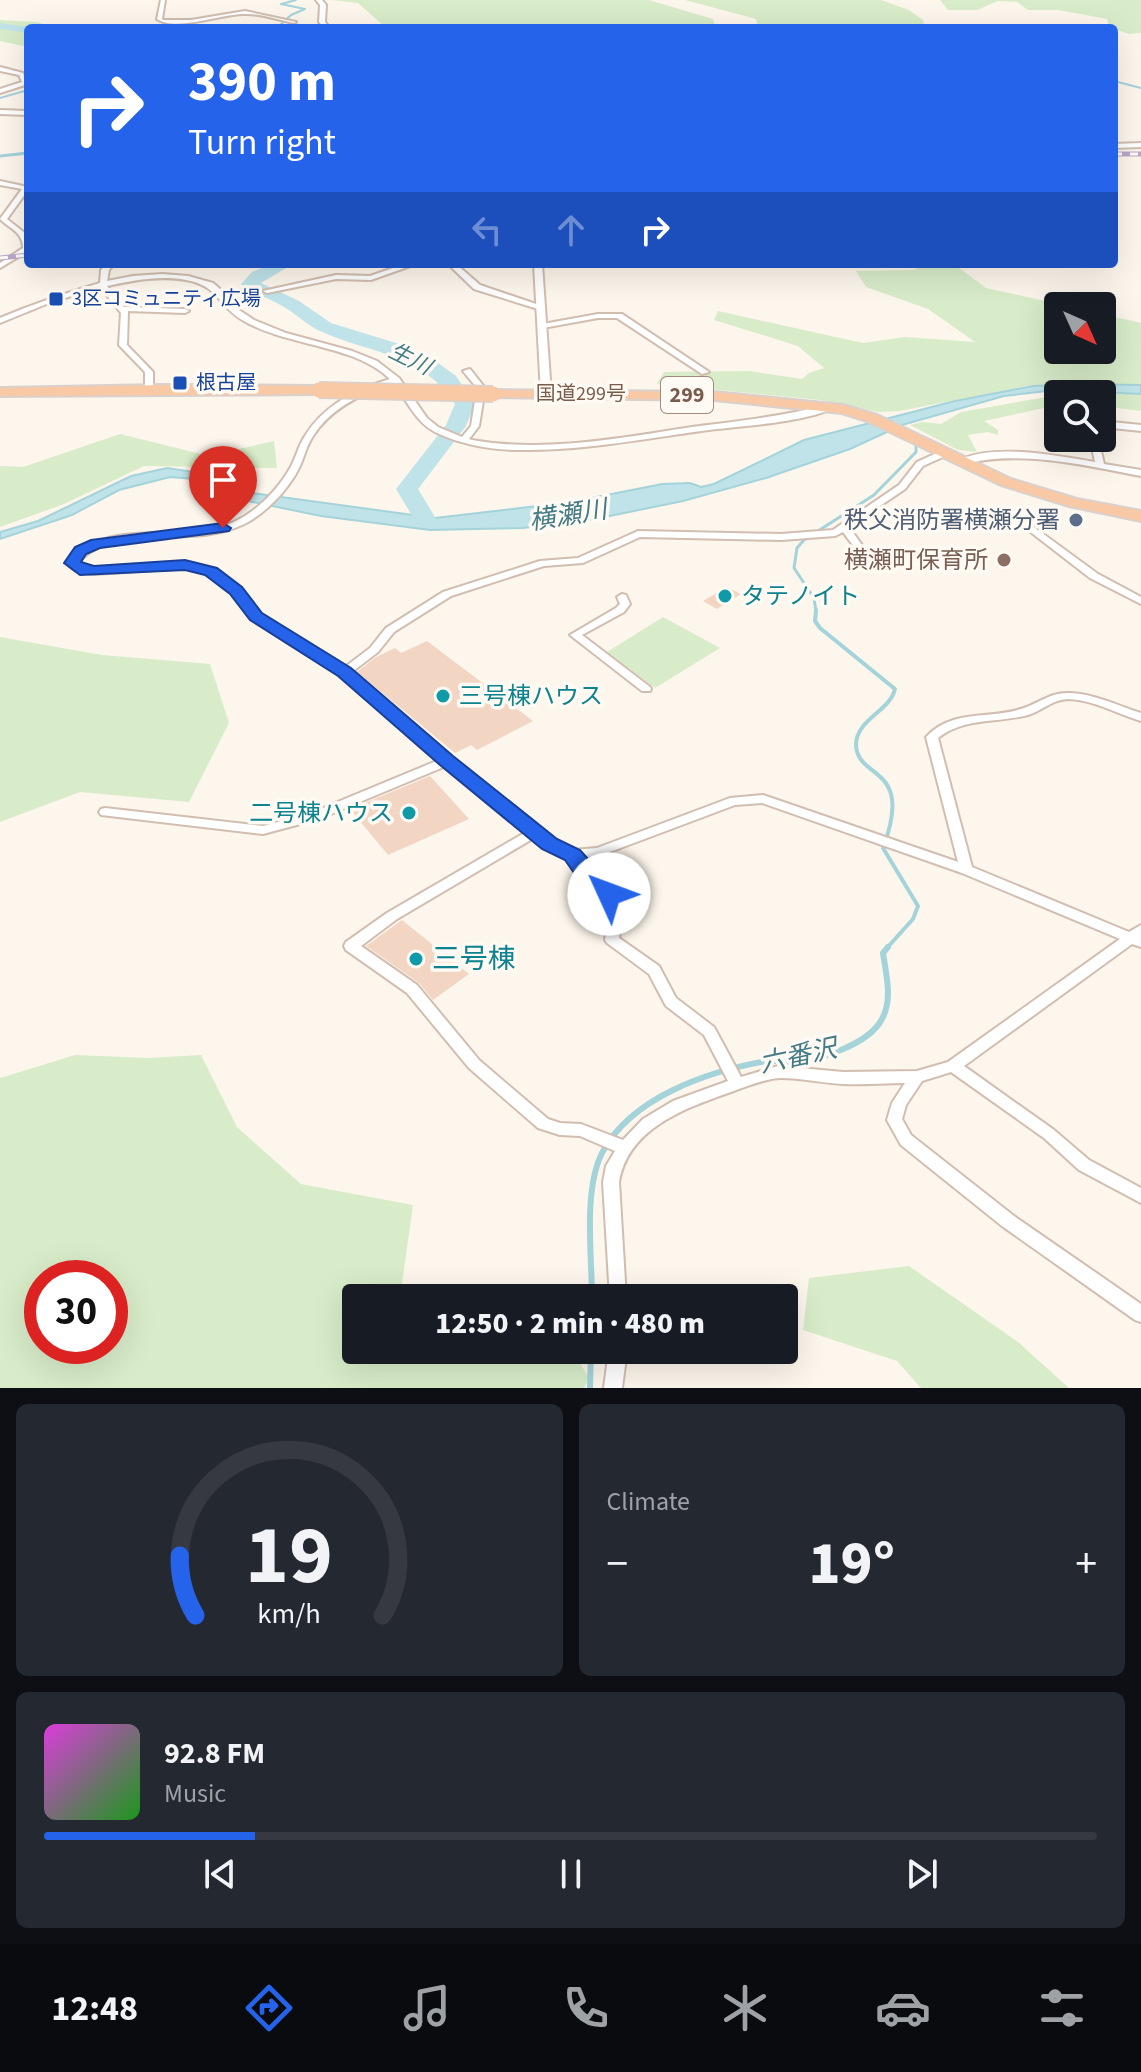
<!DOCTYPE html>
<meta charset="utf-8">
<style>
:root{--surface:#171b24;--page:#242831;--text:#f1f3f6;--muted:#9ea1a6;--line:#363941;--accent:#2563eb}
body{margin:0;font-family:"Source Sans 3","Noto Sans JP",sans-serif;background:var(--page);color:var(--text);height:100vh;display:flex;flex-direction:column;font-size:30px;white-space:nowrap}
*{box-sizing:border-box;margin:0}
p{font-size:26px;color:var(--muted)}
.icon{flex:none;width:44px;height:44px;fill:none;stroke:currentColor;stroke-width:2;stroke-linecap:round;stroke-linejoin:round}
.map{position:relative;height:1388px;overflow:hidden}
.drawer{display:flex;flex-direction:column;gap:16px;padding:16px;background:#0d0f14;flex:1}
.drawer>*{flex:none}
.guide{position:absolute;left:24px;top:24px;width:1094px;height:244px;border-radius:8px;box-shadow:0 8px 32px #0002;background:#2563eb;color:#fff;overflow:hidden}
.needle{width:52px;rotate:135deg}
.fabs{position:absolute;left:1044px;top:292px;display:grid;gap:16px}
.fabs a{display:grid;place-items:center;width:72px;height:72px;border-radius:8px;background:var(--surface);box-shadow:0 8px 32px #0002;font-size:40px}
.speed{position:absolute;left:24px;top:1260px;display:flex;gap:16px;font-size:40px;font-weight:700;text-align:center}
.speed>*{display:grid;place-content:center;width:104px;height:104px;border-radius:50%;background:var(--surface);box-shadow:0 8px 32px #0002;line-height:1}
.speed .limit{border:12px solid #d22;background:#fff;color:#111}
.pin{position:absolute;display:grid;place-items:center;width:68px;height:68px;color:#fff;margin:-82px -34px;border-radius:50% 50% 50% 0;rotate:-45deg;box-shadow:0 0 8px #0007}
.pin .icon{rotate:45deg}
.me{position:absolute;width:88px;margin:-44px;rotate:313deg;stroke-linejoin:round;filter:drop-shadow(0 0 6px #0008)}
.turn{display:flex;align-items:center;gap:28px;height:168px;padding:0 32px;font-size:36px}
.turn .icon{width:104px;height:104px;stroke-width:2.5}
.turn b{display:block;font-size:56px;line-height:68px}
.lanes{display:flex;align-items:center;height:76px;padding:0 32px;background:#0003;justify-content:center;gap:40px;direction:ltr}
.lanes .off{opacity:.35}
.big{font-size:60px;font-weight:800;line-height:1.1}
.drawer .tile{flex:1;display:flex;flex-direction:column;justify-content:center;gap:12px;min-width:0;padding:0 28px;border-radius:12px;background:var(--page)}
.drawer .dial{align-items:center;gap:0}
.dial svg{height:208px;overflow:visible;fill:none;stroke:var(--line);stroke-width:7;stroke-linecap:round;text-anchor:middle}
.dial text{fill:var(--text);stroke:none}
.song{display:flex;align-items:center;gap:24px}
.cover{width:96px;height:96px;border-radius:12px;background:linear-gradient(135deg,hsl(300 70% 55%),hsl(120 70% 35%))}
.played{height:8px;border-radius:4px;background:linear-gradient(90deg,var(--accent) 20%,var(--line) 20%)}
.keys{display:flex;justify-content:space-around;direction:ltr}
.heat{display:flex;justify-content:space-between;align-items:center;font-size:44px;direction:ltr}
.drawer .tiles{flex:1;display:grid;gap:16px;grid-template-columns:1fr 1fr}
.tile:last-child{grid-column:span 2}
.trip{position:absolute;left:342px;top:1284px;width:456px;height:80px;border-radius:8px;background:var(--surface);box-shadow:0 8px 32px #0002;font-weight:800;line-height:80px;text-align:center}
.tab-bar{display:flex;height:128px;justify-content:space-around;align-items:center;background:#090b0e;color:var(--muted)}
.tab-bar .icon{width:56px;height:56px}
.tab-bar .on{color:var(--accent)}
.tab-bar b{font-size:36px;color:var(--text)}
.map>svg:first-child{display:block}
.green{fill:#d8ecc9;fill-rule:evenodd}
.water{fill:#bfe3e8;stroke:#a5d3da;stroke-width:2}
.lines{fill:none;stroke-linecap:round;stroke-linejoin:round}
.stream-far3{stroke:#a5d3da;stroke-width:2}
.stream-far2{stroke:#a5d3da;stroke-width:3}
.stream-far1{stroke:#a5d3da;stroke-width:4}
.stream{stroke:#a5d3da;stroke-width:6}
.river{fill:#bfe3e8;fill-rule:evenodd}
.building{fill:#f3d5c3}
.minor-casing{stroke:#d1beb0;stroke-width:4}
.tertiary-casing{stroke:#d1beb0;stroke-width:4}
.trunk-casing{stroke:#dad1cd;stroke-width:4}
.minor{fill:#fff;fill-rule:evenodd}
.tertiary{fill:#fff;fill-rule:evenodd}
.trunk{fill:#f9c8a4;fill-rule:evenodd}
.rail-casing{stroke:#b9a8c9;stroke-width:5}
.rail{stroke:#fffaf3;stroke-width:3;stroke-dasharray:8;stroke-linecap:butt}
.trunk-bridge-casing{stroke:#dad1cd;stroke-width:18;stroke-linecap:butt}
.trunk-bridge{stroke:#f9c8a4;stroke-width:15}
.route{fill:#2563eb;stroke:#184099;stroke-width:2}
.transit-dot{fill:#1a4fb4;stroke:#fffaf3;stroke-width:3}
.service-dot{fill:#5c6f8a;stroke:#fffaf3;stroke-width:3}
.education-dot{fill:#8d6e63;stroke:#fffaf3;stroke-width:3}
.culture-dot{fill:#0f9aa8;stroke:#fffaf3;stroke-width:3}
.labels{text-anchor:middle;dominant-baseline:central;stroke-width:7;stroke-linejoin:round;paint-order:stroke}
.far-transit-label{font-size:20px;fill:#164399;stroke:#fffaf3;text-anchor:start}
.far-street-label{font-size:20px;fill:#7a5c4d;stroke:#fffaf3}
.far-water-label{font-size:22px;font-style:italic;fill:#437c86;stroke:#fffaf3}
.shield{fill:#fffaf3;stroke:#a28b7f;stroke-width:2}
.shield-label{font-size:22px;font-weight:bold;fill:#7a5c4d}
.service-label{font-size:24px;fill:#4e5e75;stroke:#fffaf3;text-anchor:end}
.education-label{font-size:24px;fill:#785e54;stroke:#fffaf3;text-anchor:end}
.culture-label{font-size:24px;fill:#0d838f;stroke:#fffaf3;text-anchor:start}
.water-label{font-size:26px;font-style:italic;fill:#437c86;stroke:#fffaf3}
.near-culture-label{font-size:28px;fill:#0d838f;stroke:#fffaf3;text-anchor:start}
</style>
<div class="map">
<svg width="1141" height="1388" viewBox="0 0 1141 1388">
<rect width="100%" height="100%" fill="#fdf6ec"/>
<g class="green">
<path d="M331 0H649L713 19 716 28H386L358 3Z"/>
<path d="M685 0H881L909 10 923 20 925 28H758L756 19Z"/>
<path d="M940 0H1141V33L1129 34 1109 27 1107 19 1059 10H1028L1017 2 998 1 977 10H948Z"/>
<path d="M0 20 36 22 60 28H28V47L0 41Z"/>
<path d="M920 264H954L986 288 1068 306H1058V350H1102V314L1141 323V384L1032 385 900 411 878 412 820 400 657 384 664 372 749 371 802 379 809 373 824 368 798 346 714 320 718 311 863 343 905 337 975 342 928 309 866 287 856 271 915 270Z"/>
<path d="M1099 391 1141 395V411L1102 406V394H1067Z"/>
<path d="M1058 395V405L984 421 998 430V435L988 432 968 435 977 452 958 450 910 425 922 422 941 424 961 412Z"/>
<path d="M120 434 209 456 274 441 277 468 144 466 64 504 0 527V466L23 467Z"/>
<path d="M663 617 720 648 655 688 607 652Z"/>
<path d="M0 637 102 655 210 664 229 723 189 802 80 792 0 822Z"/>
<path d="M75 1055 148 1058 201 1055 237 1127 301 1184 413 1205 400 1298H356V1350H572L589 1378 584 1388H0V1078ZM42 1278H110V1346H42Z"/>
<path d="M909 1266 1018 1342 1069 1388H921L897 1361 803 1330 809 1278Z"/>
</g>
<path class="water" d="M1078 384 1141 385V394L1056 390 1004 396 902 425 850 449 766 478 683 501 595 519 523 528 430 530 321 516 233 498 194 479 170 477 119 490 72 515 0 539V532L38 521 131 476 167 468 213 475 230 490 435 518 571 502 662 484 690 483 701 487 714 484 804 440 955 401 1033 386Z"/>
<g class="lines">
<g class="stream-far3">
<path d="M277 28 291 15 305 9 281 4 296 0"/>
<path d="M1114 81 1141 88"/>
<path d="M0 98 28 90"/>
<path d="M22 154 28 153"/>
</g>
<g class="stream-far2">
<path d="M0 156 28 153"/>
<path d="M816 612 814 598 794 568 797 548 804 540 874 495 916 452V443"/>
</g>
<path class="stream-far1" d="M816 610 815 621 820 628 895 689C890 711 857 719 856 744 856 781 915 763 883 848L918 906 913 919 886 949"/>
<g class="stream">
<path d="M592 1298C592 1256 583 1191 602 1153 631 1097 709 1071 767 1061 775 1060 783 1062 791 1062 819 1061 869 1044 882 1019 893 999 886 974 883 953L888 947"/>
<path d="M590 1388 591 1350"/>
</g>
<g class="river">
<path d="M0 23 28 27 32 28H28V33L0 29Z"/>
<path d="M271 264H293L261 283 299 301 331 323 399 344 438 363 456 376 475 404 466 426 418 489 438 522 435 527H419L396 489 446 425 455 404C422 353 371 354 320 331 309 326 299 317 289 310 275 301 259 295 244 288L241 284 252 272Z"/>
</g>
</g>
<g class="building">
<path d="M727 587 741 594 717 609 703 601Z"/>
<path d="M427 641 533 721 477 750 471 745 455 753 357 672 376 657 395 648 401 653Z"/>
<path d="M430 776 469 819 388 855 350 809Z"/>
<path d="M402 920 469 974 433 1000 419 983 366 946Z"/>
</g>
<g class="lines">
<g class="minor-casing">
<g id="minor">
<path d="M161 0H165L162 19 163 20H191L245 11 296 22 294 23C278 20 260 13 244 14 221 14 176 32 157 19Z"/>
<path d="M0 67 23 73 26 81 28 80V84L0 93V89L22 82 19 75 0 71Z"/>
<path d="M0 110 28 111V115L0 114Z"/>
<path d="M0 181 28 187V190L7 219 26 234 28 237V251L0 268V263L23 248C23 232 10 229 0 219L22 189 0 185Z"/>
<path d="M106 264H114L109 270 107 281 133 276 162 274 188 276 213 283 220 289 233 306 254 320 286 333 352 351 377 361 399 378 427 418 438 427 462 437 471 426 477 388 463 371 470 369 485 388 479 426 469 439 472 440C544 453 620 438 692 427 739 421 785 416 831 404L835 407C808 422 743 426 709 430 647 438 584 451 521 450 492 450 463 445 437 433 416 423 407 401 394 383 362 393 331 408 313 436 306 446 304 459 298 470 287 491 264 515 242 525 195 547 134 526 92 551 86 554 82 559 78 563L83 567 94 568 185 562 214 569 240 588 260 614 345 667 370 648 386 628 443 592 540 561 578 558 638 531 781 534 833 530 899 485 917 462 939 452H945V456L923 466 905 489 849 527 864 548 872 554 917 551 922 554 920 556 867 559 858 552 843 532 835 536 781 540 640 537 583 563 544 566 451 596 394 632 378 652 352 672 451 758 553 841 573 850 597 848 730 798 763 795 958 862 926 737C953 708 991 720 1024 708 1041 702 1051 692 1070 693 1095 694 1118 706 1141 713V721C1117 714 1094 700 1069 699 1053 699 1043 710 1028 715 997 723 964 717 938 738L972 867 1129 932 1141 925V947L1132 944 964 1066 1054 1130 1089 1160 1141 1188V1203L1079 1170 1044 1138 951 1072 922 1081 906 1105 902 1119 911 1135 1014 1216 1141 1304V1322L1135 1320 1002 1226 901 1145 887 1120 892 1103 905 1083C884 1083 863 1085 843 1084 822 1083 802 1078 781 1078 766 1078 742 1088 728 1093 683 1109 628 1129 619 1182L626 1298H610L603 1182 606 1166 615 1151 580 1136 560 1135 538 1128 469 1068 407 993 346 950 344 946 346 942 387 913 526 832 446 766 319 819 263 834 101 815 99 812 101 809 105 808 263 826 311 813 439 760 341 674 252 618 232 592 208 573 185 568 94 574C82 573 75 573 67 563 112 513 182 547 236 521 257 511 278 489 289 470 296 459 298 446 305 436 324 405 356 389 390 379 354 344 289 347 244 321 217 306 220 286 186 280 159 275 132 281 107 286L124 307 185 309 189 311 185 313 128 311 127 345 153 372V389L149 391 145 389V372L119 345 121 313 100 287 49 303 0 323V318C33 304 66 293 100 283L101 270ZM762 803 962 873 1120 939 948 1062 917 1071 843 1072 778 1066 741 1077 714 1027 676 998 659 966 619 938C620 929 623 920 622 911 621 888 596 873 581 858L602 855 735 805ZM534 838 545 847 568 858 604 896 609 910 605 940 607 943 649 974 666 1006 704 1035 728 1081 673 1101 643 1119 623 1140 581 1124 560 1123 548 1119 479 1060 417 985 361 946 397 919Z"/>
<path d="M405 264H416L371 280 336 279 267 293 263 291 336 275 370 276Z"/>
<path d="M448 264H456L480 285 545 307 538 309 474 289Z"/>
<path d="M598 314H622L709 372 702 374 617 318H598L543 328 539 326 543 324Z"/>
<path d="M1102 421 1141 425V431L1102 427Z"/>
<path d="M1090 438H1098L1104 464 1141 470V476C1082 465 1019 449 960 465L956 462C990 442 1057 456 1095 462Z"/>
<path d="M1027 522 1098 574 1141 597V604L1090 578 1024 527 1022 525 1024 523Z"/>
<path d="M622 594 626 595 630 604 624 612 582 635 650 687 651 689 650 691H642L570 635 616 608 620 604 617 597Z"/>
<path d="M609 1350H627L622 1388H604Z"/>
</g>
</g>
<g class="tertiary-casing">
<g id="tertiary">
<path d="M316 0H322L326 5 325 22 330 28H324L319 22 320 5Z"/>
<path d="M1141 143V147L1114 148V144Z"/>
<path d="M534 264H542L551 394 546 397 541 394Z"/>
</g>
</g>
<g class="trunk-casing">
<g id="trunk">
<path d="M162 385 319 386 326 390 319 394 0 396V388Z"/>
<path d="M493 390 714 392 843 405 877 415 1011 479 1077 499 1141 511V521L1069 506 1001 485 867 421 842 413 714 400 488 397 486 394Z"/>
</g>
</g>
<use href="#minor" class="minor"/>
<use href="#tertiary" class="tertiary"/>
<use href="#trunk" class="trunk"/>
<g class="rail-casing">
<g id="rail">
<path d="M1114 154H1141"/>
<path d="M0 258 28 255"/>
</g>
</g>
<use href="#rail" class="rail"/>
<g class="trunk-bridge-casing">
<path id="trunk-bridge" d="M319 390 493 394"/>
</g>
<use href="#trunk-bridge" class="trunk-bridge"/>
</g>
<path class="route" d="M223 523 231 528 229 531 100 548 86 554 81 562 94 566 185 560 217 568 242 587 262 613 351 668 453 756 557 839 580 850 620 894 617 900H602L579 880 565 860 542 849 440 765 338 676 250 620 230 594 205 575 185 570 80 575 64 563 75 547 91 540Z"/>
<g class="transit-dot">
<rect x="48" y="291" width="16" height="16" rx="4"/>
<rect x="172" y="375" width="16" height="16" rx="4"/>
</g>
<circle class="service-dot" cx="1076" cy="520" r="8"/>
<circle class="education-dot" cx="1004" cy="560" r="8"/>
<g class="culture-dot">
<circle cx="725" cy="596" r="8"/>
<circle cx="443" cy="696" r="8"/>
<circle cx="409" cy="813" r="8"/>
<circle cx="416" cy="959" r="8"/>
</g>
<g class="labels">
<g class="far-transit-label">
<text x="72" y="299">3区コミュニティ広場</text>
<text x="196" y="383">根古屋</text>
</g>
<g class="far-street-label">
<text x="581" y="394">国道299号</text>
</g>
<g class="far-water-label">
<text transform="translate(410 359) rotate(26)">生川</text>
</g>
<rect class="shield" x="661" y="377" width="52" height="36" rx="6"/>
<g class="shield-label">
<text x="687" y="395">299</text>
</g>
<g class="service-label">
<text x="1060" y="520">秩父消防署横瀬分署</text>
</g>
<g class="education-label">
<text x="988" y="560">横瀬町保育所</text>
</g>
<g class="culture-label">
<text x="741" y="596">タテノイト</text>
<text x="459" y="696">三号棟ハウス</text>
<text x="393" y="813" text-anchor="end">二号棟ハウス</text>
</g>
<g class="water-label">
<text transform="translate(568 515) rotate(-9)">横瀬川</text>
<text transform="translate(798 1056) rotate(-12)">六番沢</text>
</g>
<g class="near-culture-label">
<text x="432" y="959">三号棟</text>
</g>
</g>
</svg>
<div class="fabs">
<a><svg class="needle" viewBox="-14 -14 28 28"><path d="M0-13l5 13h-10z" fill="#e53935"/><path d="M0 13l5-13h-10z" fill="#9ea1a6"/></svg></a>
<a><svg class="icon" aria-label="search" viewBox="0 0 24 24"><circle cx="10" cy="10" r="6"/><path d="M15 15l6 6"/></svg></a>
</div>
<div class="speed"><div class="limit">30</div></div>
<div class="pin" style="left:223px;top:528px;background:#d93025"><svg class="icon" aria-label="arrive" viewBox="0 0 24 24"><path d="M6 21V4h12l-3 4 3 4H6"/></svg></div>
<svg class="me" style="left:609px;top:894px" viewBox="-20 -20 40 40"><circle r="19" fill="#fff"/><path d="M0-13L10 11 0 6-10 11z" fill="#2563eb"/></svg>
<div class="trip">12:50 · 2 min · 480 m</div>
<div class="guide">
<div class="turn"><svg class="icon" aria-label="right" viewBox="0 0 24 24"><path d="M7 20v-9h11M14 6l5 5-5 5"/></svg><div><b>390 m</b>Turn right</div></div>
<div class="lanes"><svg class="icon off" aria-label="left" viewBox="0 0 24 24"><path d="M17 20v-9H6M10 6l-5 5 5 5"/></svg><svg class="icon off" aria-label="ahead" viewBox="0 0 24 24"><path d="M12 20V5M6 11l6-6 6 6"/></svg><svg class="icon" aria-label="right" viewBox="0 0 24 24"><path d="M7 20v-9h11M14 6l5 5-5 5"/></svg></div>
</div>
</div>
<section class="drawer">
<div class="tiles">
<div class="tile dial"><svg viewBox="0 0 100 80">
<path d="M14 69A42 42 0 1 1 86 69"/>
<path d="M14 69A42 42 0 0 1 8 46" stroke="#2563eb"/>
<text x="50" y="56" font-size="32" font-weight="700">19</text>
<text x="50" y="72" font-size="11">km/h</text>
</svg></div>
<div class="tile"><p>Climate</p>
<div class="heat"><a>−</a><b class="big">19°</b><a>+</a></div>
</div>
<div class="tile">
<div class="song"><i class="cover"></i><div><b>92.8 FM</b><p>Music</p></div></div>
<div class="played"></div>
<div class="keys"><svg class="icon" aria-label="previous" viewBox="0 0 24 24"><path d="M18 5L8 12l10 7zM5 5v14"/></svg><svg class="icon" aria-label="pause" viewBox="0 0 24 24"><path d="M8 5v14M16 5v14"/></svg><svg class="icon" aria-label="next" viewBox="0 0 24 24"><path d="M6 5l10 7-10 7zM19 5v14"/></svg></div>
</div>
</div>
</section>
<nav class="tab-bar">
<b>12:48</b>
<svg class="icon on" aria-label="directions" viewBox="0 0 24 24"><path d="M12 3l9 9-9 9-9-9zM9 14v-3h6M13 9l2 2-2 2"/></svg>
<svg class="icon" aria-label="music" viewBox="0 0 24 24"><path d="M9 18V5l10-2v13"/><circle cx="6" cy="18" r="3"/><circle cx="16" cy="16" r="3"/></svg>
<svg class="icon" aria-label="phone" viewBox="0 0 24 24"><path d="M5 4h4l2 5-3 2q2 4 5 5l2-3 5 2v4C11 20 4 13 5 4z"/></svg>
<svg class="icon" aria-label="climate" viewBox="0 0 24 24"><path d="M12 3v18M4 7l16 10M4 17L20 7"/></svg>
<svg class="icon" aria-label="car" viewBox="0 0 24 24"><path d="M5 17H2v-5l4-1 3-4h7l3 4 3 1v5h-3M9 17h6M6 11h13"/><circle cx="7" cy="17" r="2"/><circle cx="17" cy="17" r="2"/></svg>
<svg class="icon" aria-label="filters" viewBox="0 0 24 24"><path d="M4 7h16M4 17h16"/><circle cx="9" cy="7" r="2"/><circle cx="15" cy="17" r="2"/></svg>
</nav>
